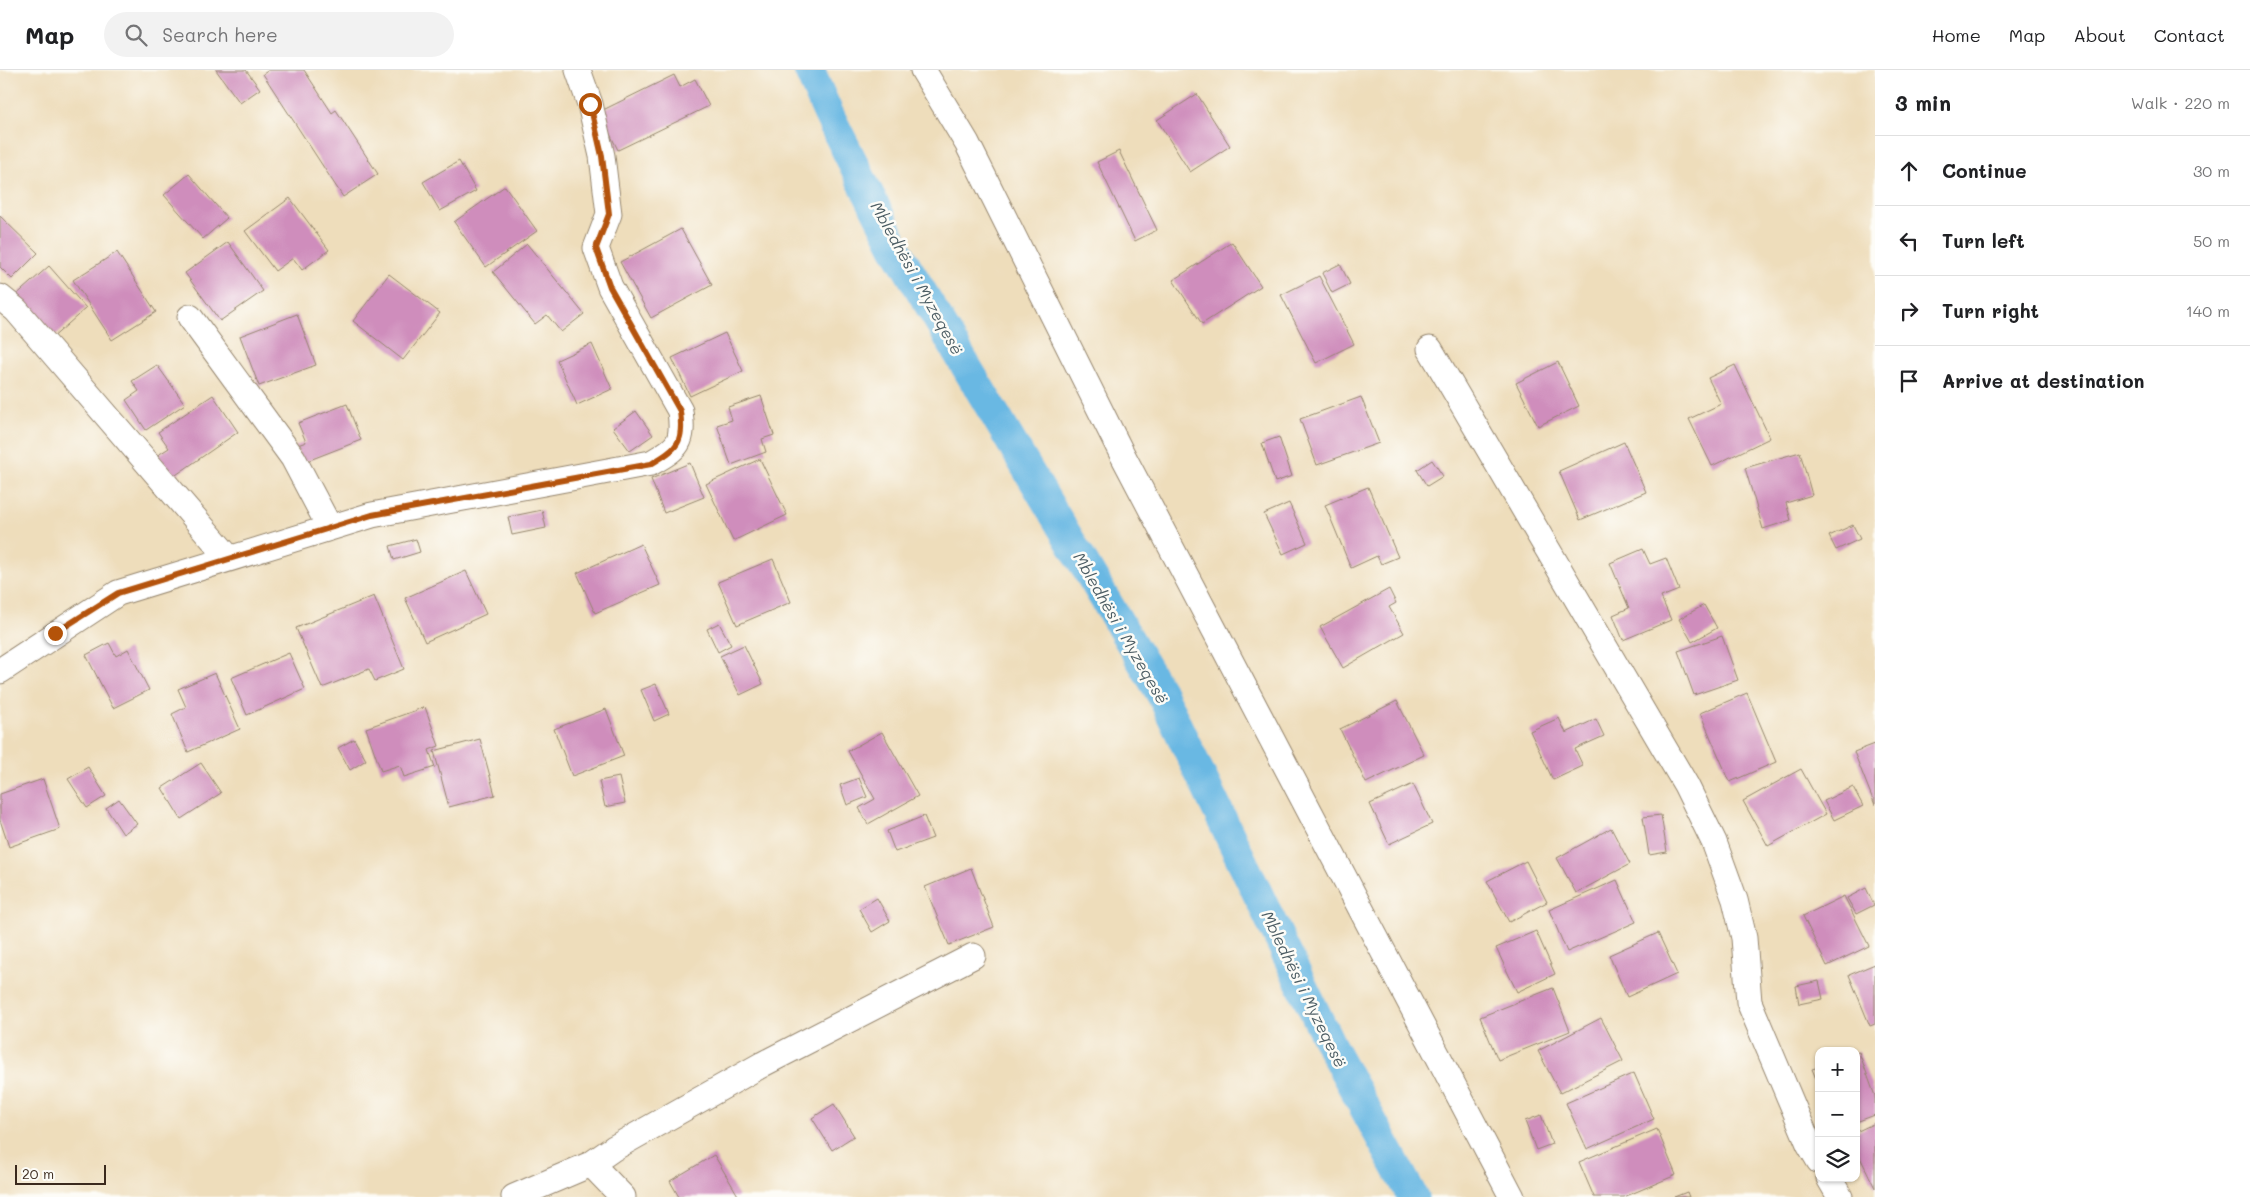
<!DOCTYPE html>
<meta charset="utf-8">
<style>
body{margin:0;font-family:Mali,sans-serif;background:#f2f2f2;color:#202124}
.controls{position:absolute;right:15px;bottom:15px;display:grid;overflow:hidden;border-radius:10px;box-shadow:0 1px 4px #0004}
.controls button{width:45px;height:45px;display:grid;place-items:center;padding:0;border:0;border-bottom:1px solid #e0e0e0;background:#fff;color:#202124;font:25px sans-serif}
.scale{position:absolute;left:15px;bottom:12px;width:91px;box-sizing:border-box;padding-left:5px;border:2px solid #3b2a1e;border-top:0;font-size:14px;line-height:18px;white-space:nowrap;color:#3b2a1e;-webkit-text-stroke:4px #fdfcf7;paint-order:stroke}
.stop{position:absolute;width:15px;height:15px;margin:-11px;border:4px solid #b45309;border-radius:50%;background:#fff}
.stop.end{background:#b45309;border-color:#fff;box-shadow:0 1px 5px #0008}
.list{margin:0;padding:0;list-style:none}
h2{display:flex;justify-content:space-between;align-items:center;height:65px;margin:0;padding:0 20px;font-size:21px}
h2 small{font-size:16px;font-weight:400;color:#757577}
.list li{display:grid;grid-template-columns:32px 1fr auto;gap:15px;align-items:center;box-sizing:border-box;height:70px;padding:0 20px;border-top:1px solid #e0e0e0}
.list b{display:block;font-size:19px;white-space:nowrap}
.list em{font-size:16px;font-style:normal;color:#757577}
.icon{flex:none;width:28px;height:28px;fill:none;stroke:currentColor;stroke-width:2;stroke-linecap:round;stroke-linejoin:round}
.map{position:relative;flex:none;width:1875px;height:1127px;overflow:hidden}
header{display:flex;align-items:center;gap:30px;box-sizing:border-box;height:70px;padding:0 25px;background:#fff;border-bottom:1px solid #e0e0e0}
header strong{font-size:24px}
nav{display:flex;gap:28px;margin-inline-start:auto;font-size:18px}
.search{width:350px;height:45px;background:#f2f2f2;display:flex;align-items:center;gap:12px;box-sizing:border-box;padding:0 18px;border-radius:28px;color:#757577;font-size:19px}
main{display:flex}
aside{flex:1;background:#fff}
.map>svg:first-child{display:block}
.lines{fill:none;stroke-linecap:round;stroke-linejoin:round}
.canal{stroke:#69b8e3;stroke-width:31}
.building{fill:#cf8dbc}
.street-casing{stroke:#94846c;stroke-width:27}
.street{stroke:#fff;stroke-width:25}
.route{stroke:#b45309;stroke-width:6}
.labels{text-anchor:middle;stroke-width:5;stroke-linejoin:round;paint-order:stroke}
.water-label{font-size:16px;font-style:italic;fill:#4b5c63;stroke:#fdfcf7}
</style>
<header>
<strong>Map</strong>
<div class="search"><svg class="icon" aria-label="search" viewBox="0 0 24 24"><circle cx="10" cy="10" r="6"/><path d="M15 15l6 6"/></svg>Search here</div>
<nav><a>Home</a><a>Map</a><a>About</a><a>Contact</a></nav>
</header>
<main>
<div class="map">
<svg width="1875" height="1127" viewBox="0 0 1875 1127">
<rect width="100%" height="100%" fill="#fdfcf7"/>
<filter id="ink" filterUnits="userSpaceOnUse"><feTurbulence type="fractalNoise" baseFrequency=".02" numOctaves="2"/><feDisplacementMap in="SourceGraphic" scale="10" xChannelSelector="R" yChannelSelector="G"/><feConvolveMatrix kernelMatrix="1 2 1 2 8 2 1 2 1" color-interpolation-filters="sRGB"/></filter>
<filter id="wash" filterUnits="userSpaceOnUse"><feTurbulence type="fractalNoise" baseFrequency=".0096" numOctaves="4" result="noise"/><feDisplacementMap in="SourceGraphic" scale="20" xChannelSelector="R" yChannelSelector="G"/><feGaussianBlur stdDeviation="1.12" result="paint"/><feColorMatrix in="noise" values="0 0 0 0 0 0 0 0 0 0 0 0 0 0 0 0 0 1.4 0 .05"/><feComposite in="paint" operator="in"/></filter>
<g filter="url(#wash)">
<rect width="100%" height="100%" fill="#edb"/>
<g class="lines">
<path class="canal" d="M809,0l19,43 67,134 267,448 170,353 81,149"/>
</g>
<g id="blocks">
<path class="building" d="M216,0h30l14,19 -20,14z
M269,0h35l28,43 4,-3 42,64 -35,23 -80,-123z
M674,5l6,12 15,-8 14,27 -91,44 -19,-38z
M1197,24l33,52 -40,26 -33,-52z
M1119,81l38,79 -22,11 -38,-79z
M459,91l17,30 -36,20 -17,-29z
M189,104l38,44 -24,21 -39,-44z
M505,116l32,45 -51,36 -32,-45z
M290,128l39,52 -27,20 -9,-12 -18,13 -30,-40z
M0,146l38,37 -26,26 -12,-12z
M681,159l31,56 -61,33 -31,-56z
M228,172l35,49 -43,30 -35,-48z
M1232,172l29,44 -59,38 -29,-44z
M527,174l57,70 -23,18 -14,-17 -12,9 -42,-52z
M117,182l39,60 -44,28 -39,-60z
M1340,194l10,20 -18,9 -10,-20z
M49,196l37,42 -36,32 -37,-42z
M389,204l51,39 -37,47 -50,-39z
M1319,206l35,68 -38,19 -35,-68z
M297,244l19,51 -57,21 -19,-50z
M725,263l18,38 -53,25 -18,-38z
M592,274l20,45 -35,16 -20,-45z
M1558,292l21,44 -41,20 -22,-43z
M157,295l28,39 -39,26 -20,-30 13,-9 -7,-10z
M1735,295l35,73 -58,28 -23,-47 32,-15 -13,-26z
M213,325l25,37 -65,45 -15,-22 11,-7 -11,-16z
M761,326l13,39 -12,4 4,13 -35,13 -14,-40 15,-5 -4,-13z
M1361,327l18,46 -62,22 -17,-46z
M347,334l14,36 -59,23 -7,-17 11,-4 -8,-19z
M636,341l17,24 -23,16 -17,-23z
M1279,367l13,39 -17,6 -13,-39z
M1624,372l22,50 -66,28 -21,-49z
M1800,382l12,43 -26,8 5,17 -28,9 -18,-61z
M760,389l27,56 -54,26 -27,-57z
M1432,390l11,16 -16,10 -10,-16z
M690,393l14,34 -40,16 -13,-34z
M1368,417l30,70 -17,7 -4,-8 -26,12 -26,-63z
M1289,433l18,40 -24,11 -19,-40z
M542,440l4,18 -34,7 -4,-18z
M1853,455l7,14 -24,11 -7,-14z
M416,469l4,13 -26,8 -4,-14z
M641,474l19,41 -65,28 -18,-40z
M1643,479l7,15 16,-6 13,32 -18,7 10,23 -48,20 -10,-25 16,-7 -19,-45z
M773,489l18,43 -54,23 -19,-43z
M466,501l20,43 -61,28 -20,-44z
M1389,519l7,14 -7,4 15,26 -61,35 -23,-41z
M374,526l30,73 -29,12 -6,-12 -47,19 -26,-60z
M1704,535l13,23 -25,14 -13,-23z
M719,553l12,22 -13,7 -11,-23z
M1722,566l16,44 -44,15 -16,-44z
M109,573l7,13 12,-7 21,41 -36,18 -27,-53z
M744,575l19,39 -23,11 -20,-39z
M289,583l16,36 -58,26 -16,-37z
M215,603l25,56 -52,23 -16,-38 14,-7 -8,-18z
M656,614l13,30 -15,7 -13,-31z
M1747,623l29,69 -46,20 -30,-69z
M1397,631l27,54 -58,28 -26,-54z
M425,637l14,39 -10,4 6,17 -31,10 -4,-12 -19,6 -15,-43z
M606,639l18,47 -52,20 -18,-47z
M1559,648l7,15 30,-14 8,17 -29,13 8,17 -30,14 -23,-49z
M882,662l36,64 -50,28 -9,-16 16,-9 -27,-48z
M354,669l12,21 -16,10 -12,-22z
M480,669l15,56 -46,12 -15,-56z
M1875,674v61l-21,-53z
M201,693l20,30 -40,26 -19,-31z
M88,697l18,29 -19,12 -19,-29z
M1801,699l25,45 -58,32 -25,-45z
M619,707l6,26 -20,4 -6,-26z
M859,708l8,19 -20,8 -7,-20z
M43,709l17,50 -51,18 -9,-27v-26z
M1413,714l19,40 -43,20 -19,-40z
M1853,717l10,19 -29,14 -10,-19z
M119,729l18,25 -14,10 -17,-26z
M1661,745l6,37 -18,3 -6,-38z
M924,746l9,22 -38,14 -8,-21z
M1611,758l19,36 -54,29 -19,-35z
M1526,791l21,41 -38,20 -22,-41z
M971,798l23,59 -45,18 -24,-58z
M1617,810l19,42 -69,30 -18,-42z
M1866,818l8,17 -18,9 -9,-16z
M1844,826l25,50 -42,20 -24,-50z
M877,828l13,23 -18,11 -13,-23z
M1536,861l19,43 -38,18 -21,-44z
M1658,863l19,41 -50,23 -18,-42z
M1875,894v60l-5,2 -21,-51z
M1819,911l4,18 -24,5 -3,-18z
M1553,918l17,43 -72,29 -18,-43z
M1601,948l22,43 -63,32 -22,-42z
M1859,982l16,44v19l-19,7v-69z
M1819,997v19l-7,-17z
M1634,1003l20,46 -67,30 -21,-46z
M834,1034l20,32 -22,14 -20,-32z
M1541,1045l11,29 -16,6 -11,-29z
M1875,1053v65l-19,-39v-17z
M1657,1059l19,46 -52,22h-30l-15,-35z
M714,1085l25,42h-60l-9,-16z
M1687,1122l2,5h-15z"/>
</g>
</g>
<g filter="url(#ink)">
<use href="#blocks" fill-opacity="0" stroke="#94846c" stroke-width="1"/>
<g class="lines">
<defs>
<path id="street" d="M923,0l44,73 153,307 392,747
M0,227l16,13 213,248
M190,247l103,141 37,70
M1430,279l256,436 28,57 21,58 9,38 5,64 60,142 10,17
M0,601l118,-78 254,-78 279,-52c28,-16 33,-20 29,-52l-70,-124 -14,-39 13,-34 -7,-58 -12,-52 -12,-34
M591,1094l32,33
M1829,1108l11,19
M514,1127l77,-33 23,-16 149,-84 210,-108"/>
</defs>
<use href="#street" class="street-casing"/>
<use href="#street" class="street"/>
</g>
</g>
<g class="lines" filter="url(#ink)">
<path class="route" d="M55,563l63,-40 254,-78 279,-51c27,-16 33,-21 29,-53l-70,-124 -14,-39 13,-34 -7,-58 -12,-52"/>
</g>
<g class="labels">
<g class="water-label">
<text transform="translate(917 208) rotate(61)" y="6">Mbledhësi i Myzeqesë</text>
<text transform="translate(1121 558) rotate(60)" y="6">Mbledhësi i Myzeqesë</text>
<text transform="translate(1304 919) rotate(64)" y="6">Mbledhësi i Myzeqesë</text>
</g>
</g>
</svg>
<div class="controls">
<button>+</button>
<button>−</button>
<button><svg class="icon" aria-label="layers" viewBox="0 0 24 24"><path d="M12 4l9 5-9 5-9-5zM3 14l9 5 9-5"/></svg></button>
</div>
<div class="scale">20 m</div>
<div class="stop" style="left:590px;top:34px"></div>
<div class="stop end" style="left:55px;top:563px"></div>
</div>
<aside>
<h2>3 min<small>Walk · 220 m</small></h2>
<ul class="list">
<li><svg class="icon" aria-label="ahead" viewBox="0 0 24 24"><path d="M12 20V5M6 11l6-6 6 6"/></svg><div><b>Continue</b></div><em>30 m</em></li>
<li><svg class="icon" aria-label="left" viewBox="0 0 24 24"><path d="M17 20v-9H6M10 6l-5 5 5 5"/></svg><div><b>Turn left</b></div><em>50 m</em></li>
<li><svg class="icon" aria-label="right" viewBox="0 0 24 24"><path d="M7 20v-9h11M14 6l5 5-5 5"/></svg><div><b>Turn right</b></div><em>140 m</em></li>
<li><svg class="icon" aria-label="arrive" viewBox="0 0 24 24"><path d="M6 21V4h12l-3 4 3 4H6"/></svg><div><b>Arrive at destination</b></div></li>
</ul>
</aside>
</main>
